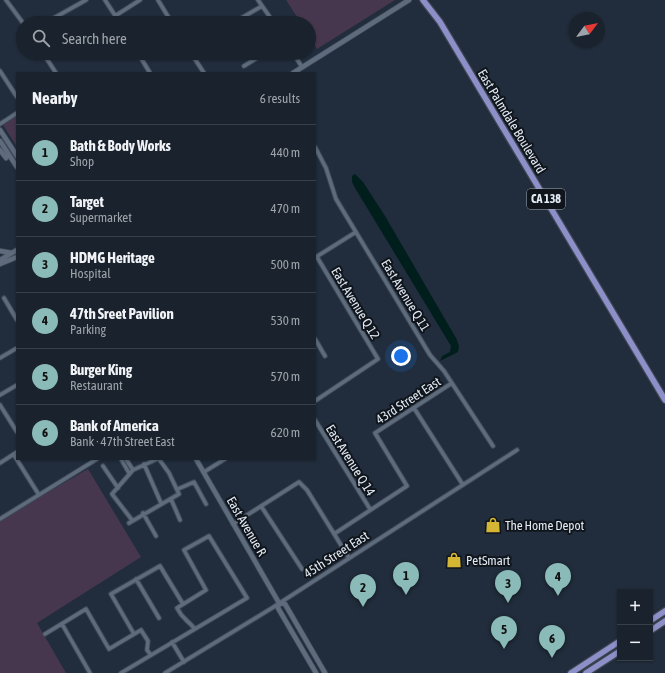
<!DOCTYPE html>
<meta charset="utf-8">
<style>
body{margin:0;font-family:"Asap Condensed",sans-serif;background:#222a35;color:#f1f3f6}
.controls{position:absolute;right:12px;bottom:12px;display:grid;overflow:hidden;border-radius:0px;box-shadow:0 1px 3px #0004}
.controls button{width:36px;height:36px;display:grid;place-items:center;padding:0;border:0;border-bottom:1px solid #373f49;background:#19222d;color:#f1f3f6;font:20px sans-serif}
.compass{position:absolute;left:569px;top:12px;width:36px;height:36px;border-radius:50%;background:#19222d;box-shadow:0 1px 3px #0004;rotate:58deg}
.you{position:absolute;left:401px;top:356px;width:14px;height:14px;margin:-10px;border:3px solid #fff;border-radius:50%;background:#1a73e8;box-shadow:0 0 0 6px #1a73e833}
.badge{display:grid;place-items:center;width:26px;height:26px;border-radius:50%;background:#8bbbb9;color:#111;font-size:13px;font-weight:700}
.pin{position:absolute;translate:-50% -33px;filter:drop-shadow(0 1px 2px #0008)}
.pin::after{content:'';position:absolute;top:21px;width:14px;height:12px;background:inherit;clip-path:polygon(0 0,100% 0,50% 100%)}
.list{margin:0;padding:0;list-style:none}
h2{display:flex;justify-content:space-between;align-items:center;height:52px;margin:0;padding:0 16px;font-size:17px}
h2 small{font-size:13px;font-weight:400;color:#9fa4aa}
.list li{display:grid;grid-template-columns:26px 1fr auto;gap:12px;align-items:center;box-sizing:border-box;height:56px;padding:0 16px;border-top:1px solid #373f49}
.list b{display:block;font-size:15px;white-space:nowrap}
.list p{margin:0;font-size:13px;white-space:nowrap;color:#9fa4aa}
.list em{font-size:13px;font-style:normal;color:#9fa4aa}
.icon{flex:none;width:22px;height:22px;fill:none;stroke:currentColor;stroke-width:2;stroke-linecap:round;stroke-linejoin:round}
.map{position:relative;flex:none;width:665px;height:673px;overflow:hidden}
.search{position:absolute;background:#19222d;box-shadow:0 1px 3px #0004;left:16px;top:16px;width:300px;height:44px;display:flex;align-items:center;gap:10px;box-sizing:border-box;padding:0 14px;border-radius:22px;color:#9fa4aa;font-size:15px}
.panel{position:absolute;background:#19222d;box-shadow:0 1px 3px #0004;left:16px;top:72px;width:300px;height:388px;border-radius:0px}
.map>svg:first-child{display:block}
.green{fill:#47374e}
.water{fill:#001e1c}
.lines{fill:none;stroke-linecap:round;stroke-linejoin:round}
.minor-casing{stroke:#3e4855;stroke-width:5.5}
.secondary-casing{stroke:#3e4855;stroke-width:6}
.trunk-casing{stroke:#3e4855;stroke-width:8}
.minor{stroke:#5d6b7c;stroke-width:3.5}
.secondary{stroke:#5d6b7c;stroke-width:4.5}
.trunk{stroke:#8d90c8;stroke-width:5.5}
.labels{text-anchor:middle;stroke-width:4;stroke-linejoin:round;paint-order:stroke}
.shield{fill:#10151c;stroke:#a3aab3;stroke-width:1}
.shield-label{font-size:12px;font-weight:bold;fill:#e2eaf4}
.street-label{font-size:13px;fill:#e2eaf4;stroke:#10151c}
.poi-label{font-size:13px;fill:#e2eaf4;stroke:#10151c;text-anchor:start}
</style>
<div class="map">
<svg width="665" height="673" viewBox="0 0 665 673">
<rect width="100%" height="100%" fill="#212d3c"/>
<path class="green" d="M286,0h109l-78,49 -8,-13v-13h-8z
M17,116v31l-14,-22z
M88,469l53,88 -104,66 29,50h-66v-153z"/>
<path class="water" d="M355,174l8,8 22,34 71,122 3,8 -1,6 -18,9 2,-5 8,-4 1,-6 -96,-158 -3,-6v-6z"/>
<g class="lines">
<defs>
<path id="minor" d="M6,0l17,23
M105,0l15,23
M158,0l14,23
M258,0l16,23
M115,16l25,-16
M45,23l41,-23
M233,23l29,-17
M43,53l13,20
M138,53l12,20
M191,53l13,20
M293,53l9,14
M244,66l21,-13
M0,71l17,26
M0,124l17,-11
M315,147l11,21 10,31 94,156 14,16 49,75
M316,257l40,-25
M4,298l13,22
M315,339l10,17
M0,358l17,-10
M0,395l17,-10
M315,401l63,-42 -61,-102
M0,405l17,27
M414,408l49,77
M315,420l55,89
M14,455l25,40
M121,459l8,14
M126,459l7,11
M0,463l17,-11
M144,464l17,39
M103,466l15,22
M204,472l21,-13
M178,489l16,-7 12,22
M171,499l9,21
M261,506l41,63
M143,513l13,23
M0,519l97,-60
M132,520l-20,-26 21,-24 24,-11
M129,523l50,-29 -10,-21 -10,-14
M233,524l66,-42 8,8 42,68
M334,534l73,-48 -32,-53 77,-50
M136,579l23,39
M62,624l28,49
M45,634l41,-25 23,40 32,-19 7,11 -1,9 4,5
M134,634l-23,-40 49,-28 23,38
M172,642l12,20
M121,673l126,-75 -38,-62 -25,14 22,40 -29,18c6,12 10,11 17,20
M165,673l107,-65 245,-158"/>
<path id="secondary" d="M293,73l116,-73
M0,130l17,26
M0,141l17,26
M0,150l6,8
M0,251l12,2
M0,260l17,-10
M0,264l17,-7
M196,459l83,144 -1,5 38,65
M279,603l6,1 40,69"/>
<path id="trunk" d="M423,0l17,22 225,378
M650,621l15,-10
M650,631l15,-10
M571,673l49,-32
M586,673l34,-22"/>
</defs>
<use href="#minor" class="minor-casing"/>
<use href="#secondary" class="secondary-casing"/>
<use href="#trunk" class="trunk-casing"/>
<use href="#minor" class="minor"/>
<use href="#secondary" class="secondary"/>
<use href="#trunk" class="trunk"/>
</g>
<defs>
<symbol id="shop-bare" viewBox="-9 -9 18 18"><path d="M-5-2.5h2.3a2.7 3.5 0 0 1 5.4 0H5L5.5 6h-11ZM-1.5-2.5h3a1.5 2.3 0 0 0-3 0Z" fill="#d5b534" stroke="#10151c" stroke-width="2.5" paint-order="stroke"/></symbol>
</defs>
<g fill-rule="evenodd">
<use href="#shop-bare" x="482" y="514" width="22" height="22"/>
<use href="#shop-bare" x="443" y="549" width="22" height="22"/>
</g>
<g class="labels">
<rect class="shield" x="527" y="189" width="38" height="20" rx="3"/>
<g class="shield-label">
<text x="546" y="203">CA 138</text>
</g>
<g class="street-label">
<text transform="translate(512 121) rotate(59)" y="5">East Palmdale Boulevard</text>
<text transform="translate(406 295) rotate(59)" y="5">East Avenue Q 11</text>
<text transform="translate(356 303) rotate(59)" y="5">East Avenue Q 12</text>
<text transform="translate(408 400) rotate(-33)" y="5">43rd Street East</text>
<text transform="translate(351 460) rotate(58)" y="5">East Avenue Q 14</text>
<text transform="translate(247 526) rotate(60)" y="5">East Avenue R</text>
<text transform="translate(336 554) rotate(-33)" y="5">45th Street East</text>
</g>
<g class="poi-label">
<text x="505" y="530">The Home Depot</text>
<text x="466" y="565">PetSmart</text>
</g>
</g>
</svg>
<div class="controls">
<button>+</button>
<button>−</button>
</div>
<svg class="compass" viewBox="-18 -18 36 36"><path d="M0-13l5 13h-10z" fill="#e53935"/><path d="M0 13l5-13h-10z" fill="#9fa4aa"/></svg>
<div class="you"></div>
<div class="pin badge" style="left:406px;top:595px">1</div>
<div class="pin badge" style="left:363px;top:607px">2</div>
<div class="pin badge" style="left:508px;top:603px">3</div>
<div class="pin badge" style="left:558px;top:596px">4</div>
<div class="pin badge" style="left:504px;top:649px">5</div>
<div class="pin badge" style="left:552px;top:658px">6</div>
<div class="search"><svg class="icon" aria-label="search" viewBox="0 0 24 24"><circle cx="10" cy="10" r="6"/><path d="M15 15l6 6"/></svg>Search here</div>
<section class="panel">
<h2>Nearby<small>6 results</small></h2>
<ul class="list">
<li><span class="badge">1</span><div><b>Bath &amp; Body Works</b><p>Shop</p></div><em>440 m</em></li>
<li><span class="badge">2</span><div><b>Target</b><p>Supermarket</p></div><em>470 m</em></li>
<li><span class="badge">3</span><div><b>HDMG Heritage</b><p>Hospital</p></div><em>500 m</em></li>
<li><span class="badge">4</span><div><b>47th Sreet Pavilion</b><p>Parking</p></div><em>530 m</em></li>
<li><span class="badge">5</span><div><b>Burger King</b><p>Restaurant</p></div><em>570 m</em></li>
<li><span class="badge">6</span><div><b>Bank of America</b><p>Bank · 47th Street East</p></div><em>620 m</em></li>
</ul>
</section>
</div>
